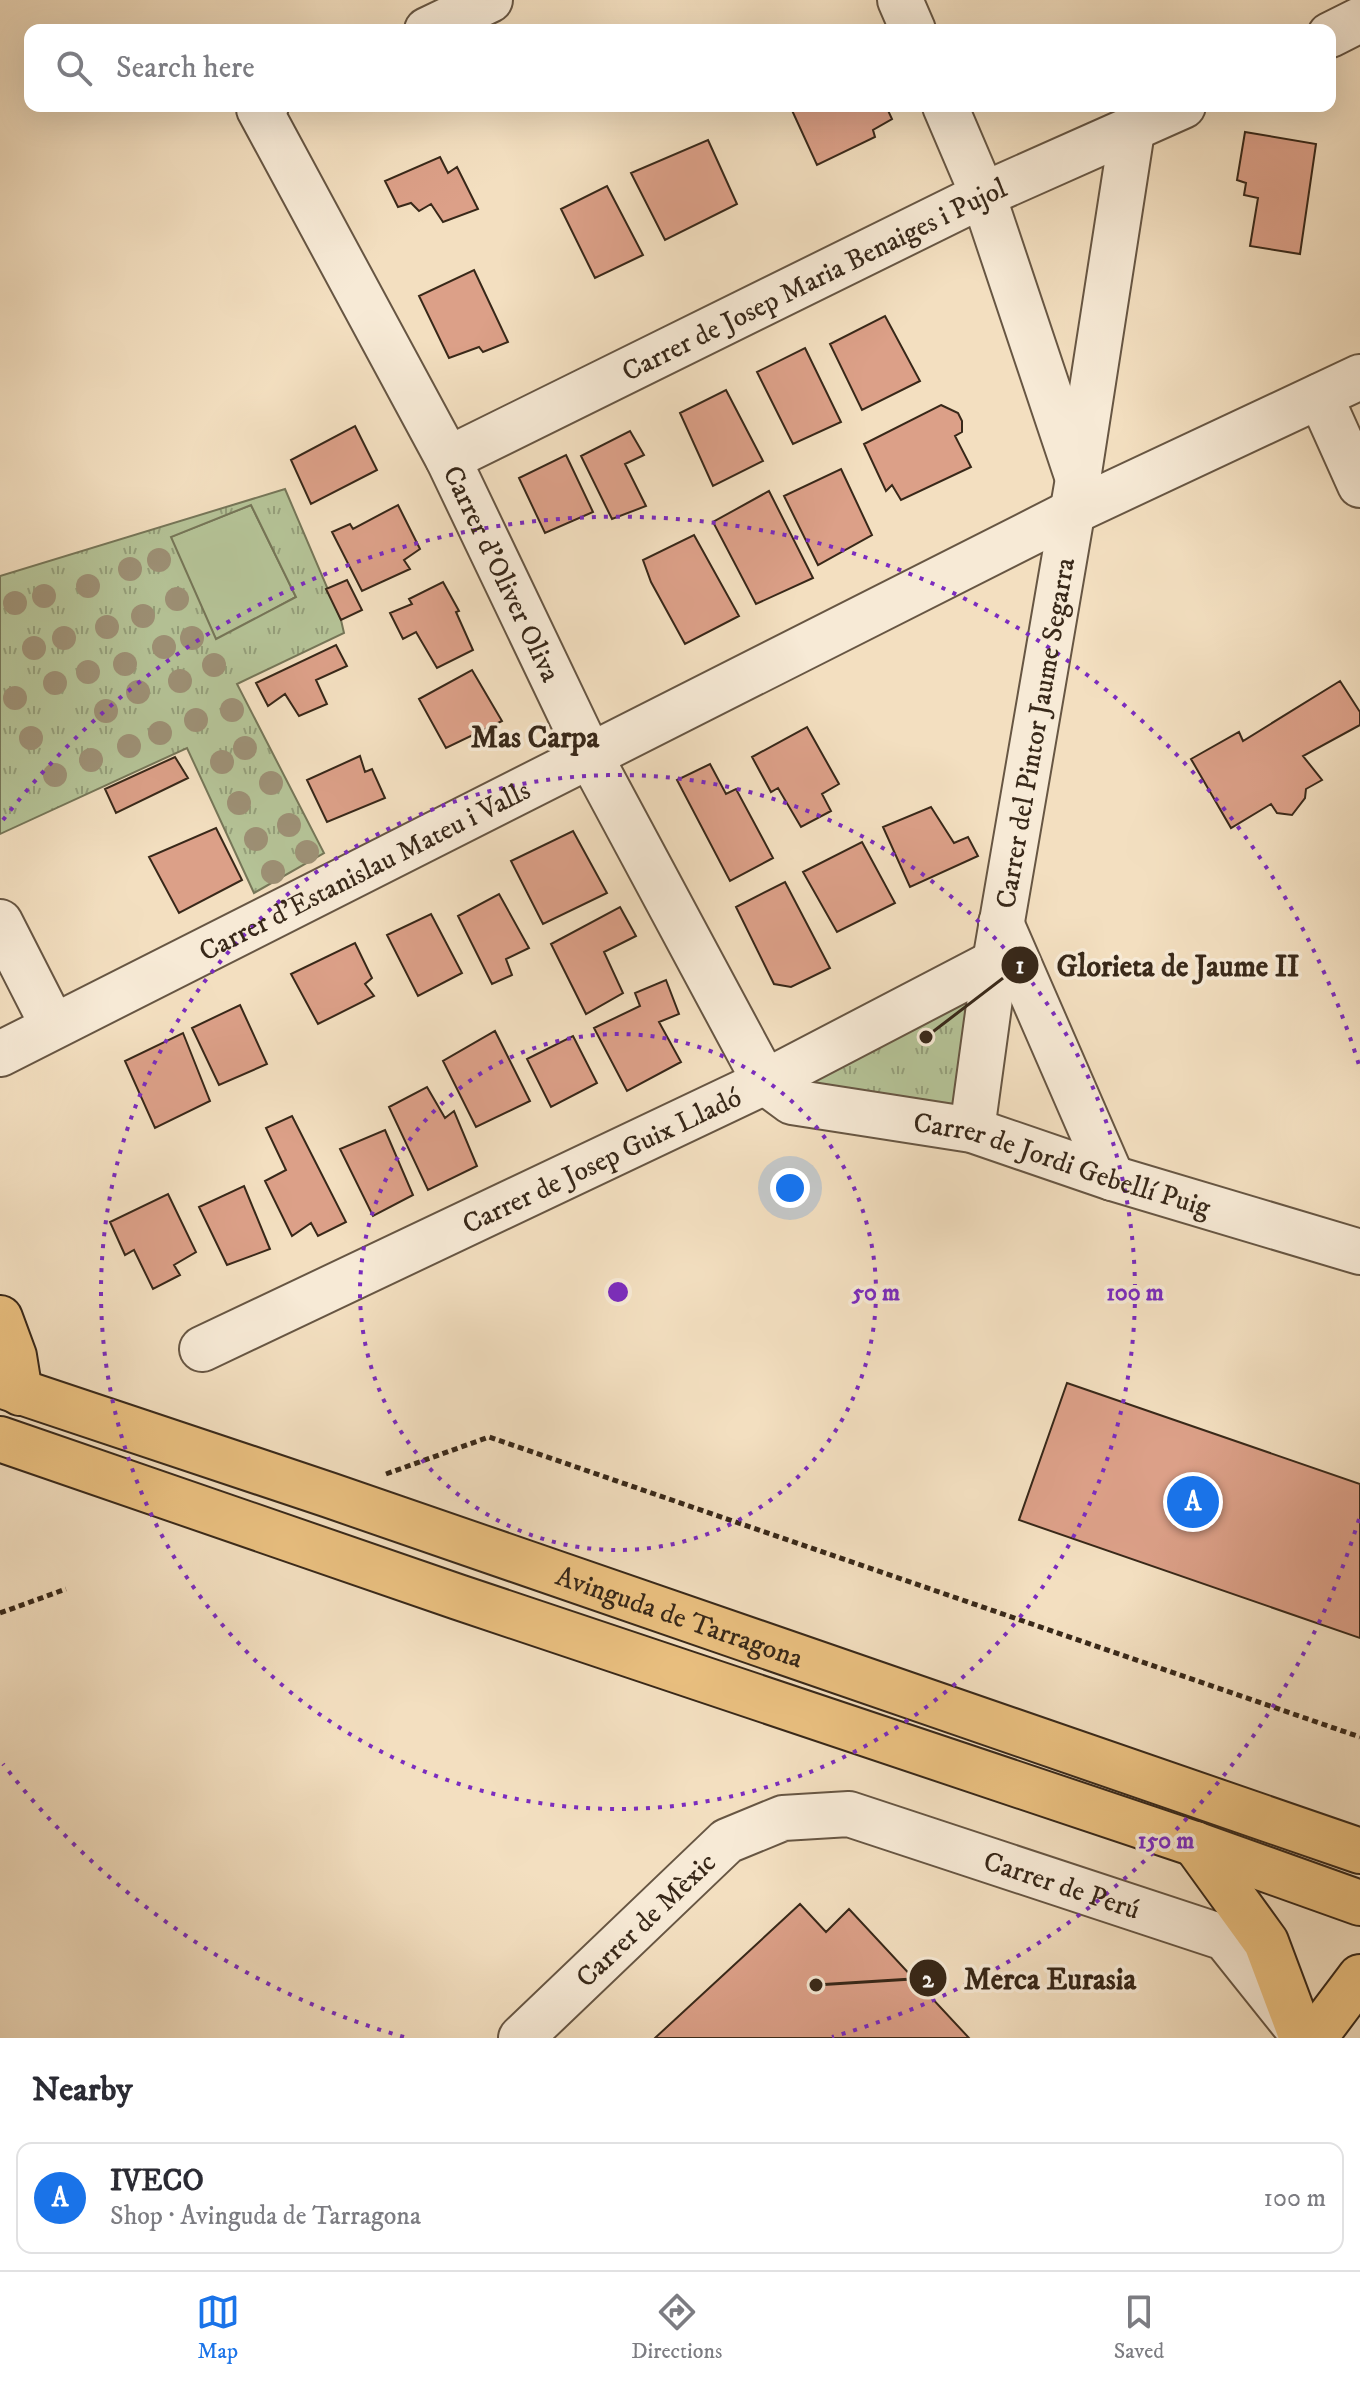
<!DOCTYPE html>
<meta charset="utf-8">
<style>
body{margin:0;font-family:"IM FELL DW Pica",serif;background:#f7f7f7;color:#2b2b33}
.you{position:absolute;left:790px;top:1188px;width:28px;height:28px;margin:-20px;border:6px solid #fff;border-radius:50%;background:#1a73e8;box-shadow:0 0 0 12px #1a73e833}
.badge{display:grid;place-items:center;width:52px;height:52px;border-radius:50%;background:#1a73e8;color:#fff;font-size:26px;font-weight:700}
.pin{position:absolute;translate:-50% -50%;border:4px solid #fff;box-shadow:0 2px 8px #0006}
.list{margin:0;padding:0;list-style:none}
h2{display:flex;justify-content:space-between;align-items:center;height:104px;margin:0;padding:0 32px;font-size:34px}
h2 small{font-size:26px;font-weight:400;color:#7c7c81}
.list li{display:grid;grid-template-columns:52px 1fr auto;gap:24px;align-items:center;box-sizing:border-box;height:112px;margin:0 16px 16px;padding:0 16px;border:2px solid #e1e1e2;border-radius:16px}
.list b{display:block;font-size:30px;white-space:nowrap}
.list p{margin:0;font-size:26px;white-space:nowrap;color:#7c7c81}
.list em{font-size:26px;font-style:normal;color:#7c7c81}
.icon{flex:none;width:44px;height:44px;fill:none;stroke:currentColor;stroke-width:2;stroke-linecap:round;stroke-linejoin:round}
.map{position:relative;flex:none;width:1360px;height:2038px;overflow:hidden}
.search{position:absolute;background:#fff;box-shadow:0 8px 32px #0002;left:24px;right:24px;top:24px;height:88px;display:flex;align-items:center;gap:20px;box-sizing:border-box;padding:0 28px;border-radius:16px;color:#7c7c81;font-size:30px}
.sheet{height:232px;background:#fff}
nav{display:flex;justify-content:space-around;align-items:center;box-sizing:border-box;height:112px;border-top:2px solid #e1e1e2;background:#fff;font-size:22px;color:#7c7c81}
nav a{display:grid;justify-items:center;gap:4px}
nav .on{color:#1a73e8}
.map>svg:first-child{display:block}
.grass{fill:#b5c397;stroke:#767658;stroke-width:2}
.park{fill:url(#park-tufts);stroke:#767658;stroke-width:2;fill-rule:evenodd}
.building{fill:#dca088;stroke:#382819;stroke-width:2}
.lines{fill:none;stroke-linecap:round;stroke-linejoin:round}
.minor-casing{stroke:#675643;stroke-width:48}
.major-casing{stroke:#382819;stroke-width:48}
.path{stroke:#382819;stroke-width:5;stroke-dasharray:6 4;stroke-linecap:butt}
.minor{stroke:#f7ead6;stroke-width:44}
.major{stroke:#eac080;stroke-width:44}
.tree{fill:#9d9075}
.ring{fill:none;stroke:#7b2cbf;stroke-width:4;stroke-dasharray:4 8}
.labels{text-anchor:middle;stroke-width:7;stroke-linejoin:round;paint-order:stroke}
.street-label{font-size:28px;fill:#382819;stroke:#f7ead6}
.neighbourhood-label{font-size:30px;font-weight:bold;fill:#382819;stroke:#f7ead6}
.centre{fill:#7b2cbf;stroke:#f7ead6;stroke-width:4}
.ring-label{font-size:24px;text-anchor:middle;font-weight:bold;fill:#7b2cbf;stroke:#f7ead6;stroke-width:7;stroke-linejoin:round;paint-order:stroke}
.leader{fill:none;stroke:#382819;stroke-width:3}
.callout-dot{fill:#382819;stroke:#f7ead6;stroke-width:3}
.mark-label{font-size:24px;text-anchor:middle;font-weight:bold;fill:#fff}
.callout-label{font-size:30px;text-anchor:middle;font-weight:bold;fill:#382819;stroke:#f7ead6;stroke-width:7;stroke-linejoin:round;paint-order:stroke}
</style>
<div class="map">
<svg width="1360" height="2038" viewBox="0 0 1360 2038">
<defs>
<pattern id="park-tufts" width="24" height="20" patternUnits="userSpaceOnUse" patternTransform="scale(2)"><rect width="24" height="20" fill="#b5c397"/><path d="M3 7l-1-3M5 7V3M7 7l1-3M15 17l-1-3M17 17v-4M19 17l1-3" fill="none" stroke="#949e7a"/></pattern>
</defs>
<rect width="100%" height="100%" fill="#f3dfc0"/>
<filter id="stains"><feTurbulence type="fractalNoise" baseFrequency=".0025" numOctaves="4"/><feColorMatrix values="0 0 0 0 .2 0 0 0 0 .09 0 0 0 0 .02 0 0 0 .5 -.17"/></filter>
<radialGradient id="worn" r=".72"><stop offset=".6" stop-color="#630" stop-opacity="0"/><stop offset="1" stop-color="#630" stop-opacity=".3"/></radialGradient>
<path class="grass" d="M251,505l45,92 -80,43 -46,-103z"/>
<path class="park" d="M285,489l56,131 3,13 -107,51 87,169 -70,40 -67,-145 -187,86v-258zM251,505l45,92 -80,42 -45,-102z
M960,1000l13,5 -16,101 -140,-15 -8,-11z"/>
<path class="building" d="M790,106h96l6,13 -19,11 2,7 -58,28z
M1245,132l71,12 -16,110 -50,-8 8,-48 -14,-3 2,-12 -9,-3z
M708,140l29,64 -72,36 -34,-67z
M440,157l8,16 9,-6 21,42 -35,13 -12,-18 -12,7 -8,-8 -13,4 -13,-26z
M607,186l36,69 -48,23 -34,-69z
M474,270l34,72 -25,10 -4,-5 -30,11 -30,-62z
M885,316l35,65 -58,29 -32,-66z
M805,348l36,74 -48,22 -36,-72z
M726,390l37,71 -50,25 -33,-73z
M941,405l17,8 4,8v11l-7,4 16,31 -70,33 -9,-15 -6,6 -22,-47z
M355,426l22,44 -66,34 -20,-44z
M630,431l14,24 -19,9 21,42 -34,13 -31,-63z
M566,455l27,57 -48,21 -26,-55z
M841,469l31,66 -54,30 -34,-69z
M769,491l44,87 -57,26 -43,-82z
M398,505l22,44 -16,11 6,9 -48,22 -30,-59 18,-8 3,5z
M694,535l45,81 -54,28 -34,-62 -8,-22z
M347,580l15,30 -21,10 -15,-31z
M443,582l16,29 -3,1 17,38 -36,18 -21,-36 -13,7 -13,-26 22,-9 -3,-5z
M336,645l11,21 -31,14 11,24 -28,12 -14,-22 -17,12 -12,-23z
M472,670l30,51 -56,27 -27,-49z
M1340,681l20,31v13l-57,31 19,24 -16,9 -1,9 -13,17 -15,-2 -6,-9 -40,24 -40,-69 48,-27 4,9z
M807,727l32,57 -17,10 9,17 -30,16 -23,-39 -7,4 -19,-35z
M360,756l5,16 7,-3 13,29 -58,24 -20,-42z
M175,757l13,21 -72,35 -11,-24z
M710,764l16,30 10,-5 37,69 -43,23 -53,-101z
M931,807l23,36 14,-6 10,19 -68,31 -27,-60z
M216,828l26,52 -63,33 -30,-56z
M573,831l34,62 -64,31 -32,-63z
M862,842l33,61 -58,29 -34,-60z
M785,882l45,86 -39,19 -17,-3 -38,-77z
M499,894l30,54 -23,11 6,16 -20,9 -34,-68z
M620,907l16,29 -32,16 19,41 -37,21 -35,-70z
M431,914l31,59 -44,23 -31,-61z
M355,943l17,35 -7,6 9,12 -56,28 -27,-50z
M666,980l13,34 -20,8 22,40 -54,29 -33,-63 46,-22 -5,-13z
M240,1005l27,59 -48,21 -27,-57z
M495,1031l35,70 -54,26 -33,-66z
M183,1033l27,68 -55,27 -30,-67z
M573,1036l24,47 -46,24 -24,-48z
M427,1087l18,31 9,-7 23,55 -49,24 -39,-83z
M292,1116l54,106 -28,14 -7,-13 -19,13 -27,-55 21,-11 -20,-42z
M385,1130l28,65 -40,21 -33,-67z
M244,1186l26,63 -43,16 -28,-58z
M168,1194l28,58 -22,13 6,10 -27,14 -19,-39 -9,5 -15,-33z
M1067,1383l293,101v154l-341,-118z
M800,1904l26,28 23,-23 120,129h-314z"/>
<g class="lines">
<defs>
<g id="minor">
<path d="M900,0l13,30"/>
<path d="M427,30l63,-30"/>
<path d="M1330,35l30,-15"/>
<path id="s1" d="M266,106l-7,3 189,350 142,297 175,326 27,20 180,28 140,48 248,74"/>
<path d="M945,106l38,89 93,278"/>
<path d="M1320,396l40,89"/>
<path id="s2" d="M448,459l535,-264 200,-89"/>
<path d="M0,922l53,104"/>
<path d="M1001,923l111,255"/>
<path id="s3" d="M0,1054l1070,-541 290,-136"/>
<path id="s4" d="M972,1130l23,-168 83,-483 54,-348"/>
<path id="s5" d="M202,1349l563,-267 230,-120"/>
<path id="s6" d="M521,2038l206,-197 56,-23 66,-4 376,124 68,85"/>
</g>
<g id="major">
<path d="M0,1318l14,38 6,37"/>
<path id="s7" d="M0,1385l329,110 1031,356"/>
<path d="M0,1439l458,158 737,247 165,59"/>
<path d="M1195,1844l71,98 36,96"/>
<path d="M1314,2038l46,-61"/>
</g>
</defs>
<use href="#minor" class="minor-casing"/>
<use href="#major" class="major-casing"/>
<path class="path" d="M386,1474l103,-37 871,300
M0,1613l66,-24"/>
<use href="#minor" class="minor"/>
<use href="#major" class="major"/>
</g>
<g class="tree">
<circle cx="159" cy="560" r="12"/>
<circle cx="130" cy="569" r="12"/>
<circle cx="88" cy="586" r="12"/>
<circle cx="44" cy="596" r="12"/>
<circle cx="177" cy="599" r="12"/>
<circle cx="15" cy="603" r="12"/>
<circle cx="143" cy="616" r="12"/>
<circle cx="107" cy="627" r="12"/>
<circle cx="64" cy="638" r="12"/>
<circle cx="192" cy="638" r="12"/>
<circle cx="164" cy="647" r="12"/>
<circle cx="34" cy="648" r="12"/>
<circle cx="125" cy="664" r="12"/>
<circle cx="214" cy="665" r="12"/>
<circle cx="88" cy="672" r="12"/>
<circle cx="180" cy="681" r="12"/>
<circle cx="55" cy="683" r="12"/>
<circle cx="138" cy="692" r="12"/>
<circle cx="15" cy="698" r="12"/>
<circle cx="232" cy="710" r="12"/>
<circle cx="106" cy="711" r="12"/>
<circle cx="196" cy="720" r="12"/>
<circle cx="160" cy="733" r="12"/>
<circle cx="31" cy="738" r="12"/>
<circle cx="129" cy="746" r="12"/>
<circle cx="245" cy="748" r="12"/>
<circle cx="91" cy="760" r="12"/>
<circle cx="222" cy="762" r="12"/>
<circle cx="55" cy="775" r="12"/>
<circle cx="271" cy="783" r="12"/>
<circle cx="239" cy="803" r="12"/>
<circle cx="289" cy="825" r="12"/>
<circle cx="256" cy="839" r="12"/>
<circle cx="307" cy="852" r="12"/>
<circle cx="273" cy="872" r="12"/>
</g>
<g class="ring">
<circle cx="618" cy="1292" r="258"/>
<circle cx="618" cy="1292" r="517"/>
<path d="M1359 1519A775 775 0 0 1 832 2037M404 2037A775 775 0 0 1 3 1764M3 820A775 775 0 0 1 1359 1065"/>
</g>
<g class="labels">
<g class="street-label">
<text dy="10" stroke="none"><textPath href="#s2" startOffset="408">Carrer de Josep Maria Benaiges i Pujol</textPath></text>
<text dy="10" stroke="none"><textPath href="#s1" startOffset="532">Carrer d'Oliver Oliva</textPath></text>
<text dy="10" stroke="none"><textPath href="#s4" startOffset="402">Carrer del Pintor Jaume Segarra</textPath></text>
<text dy="10" stroke="none"><textPath href="#s3" startOffset="408">Carrer d'Estanislau Mateu i Valls</textPath></text>
<text dy="10" stroke="none"><textPath href="#s5" startOffset="442">Carrer de Josep Guix Lladó</textPath></text>
<text dy="10" stroke="none"><textPath href="#s1" startOffset="1416">Carrer de Jordi Gebellí Puig</textPath></text>
<text dy="10" stroke="none"><textPath href="#s7" startOffset="718">Avinguda de Tarragona</textPath></text>
<text dy="10" stroke="none"><textPath href="#s6" startOffset="636">Carrer de Perú</textPath></text>
<text dy="10" stroke="none"><textPath href="#s6" startOffset="172">Carrer de Mèxic</textPath></text>
</g>
<g class="neighbourhood-label">
<text x="535" y="747">Mas Carpa</text>
</g>
</g>
<circle cx="618" cy="1292" r="12" class="centre"/>
<g class="ring-label">
<text x="876" y="1300">50 m</text>
<text x="1135" y="1300">100 m</text>
<text x="1166" y="1848">150 m</text>
</g>
<path class="leader" d="M926 1037L1020 965M816 1985L928 1978"/>
<g class="callout-dot">
<circle cx="926" cy="1037" r="8"/>
<circle cx="816" cy="1985" r="8"/>
<circle cx="1020" cy="965" r="20"/>
<circle cx="928" cy="1978" r="20"/>
</g>
<g class="mark-label">
<text x="1020" y="973">1</text>
<text x="928" y="1987">2</text>
</g>
<g class="callout-label">
<text x="1178" y="976">Glorieta de Jaume II</text>
<text x="1050" y="1989">Merca Eurasia</text>
</g>
<rect width="100%" height="100%" filter="url(#stains)"/>
<rect width="100%" height="100%" fill="url(#worn)"/>
</svg>
<div class="you"></div>
<div class="pin badge" style="left:1193px;top:1502px">A</div>
<div class="search"><svg class="icon" aria-label="search" viewBox="0 0 24 24"><circle cx="10" cy="10" r="6"/><path d="M15 15l6 6"/></svg>Search here</div>
</div>
<section class="sheet">
<h2>Nearby<small></small></h2>
<ul class="list">
<li><span class="badge">A</span><div><b>IVECO</b><p>Shop · Avinguda de Tarragona</p></div><em>100 m</em></li>
</ul>
</section>
<nav>
<a class="on"><svg class="icon" aria-label="map" viewBox="0 0 24 24"><path d="M3 6l6-2 6 2 6-2v14l-6 2-6-2-6 2zM9 4v14M15 6v14"/></svg>Map</a>
<a><svg class="icon" aria-label="directions" viewBox="0 0 24 24"><path d="M12 3l9 9-9 9-9-9zM9 14v-3h6M13 9l2 2-2 2"/></svg>Directions</a>
<a><svg class="icon" aria-label="saved" viewBox="0 0 24 24"><path d="M7 4h10v16l-5-4-5 4z"/></svg>Saved</a>
</nav>
